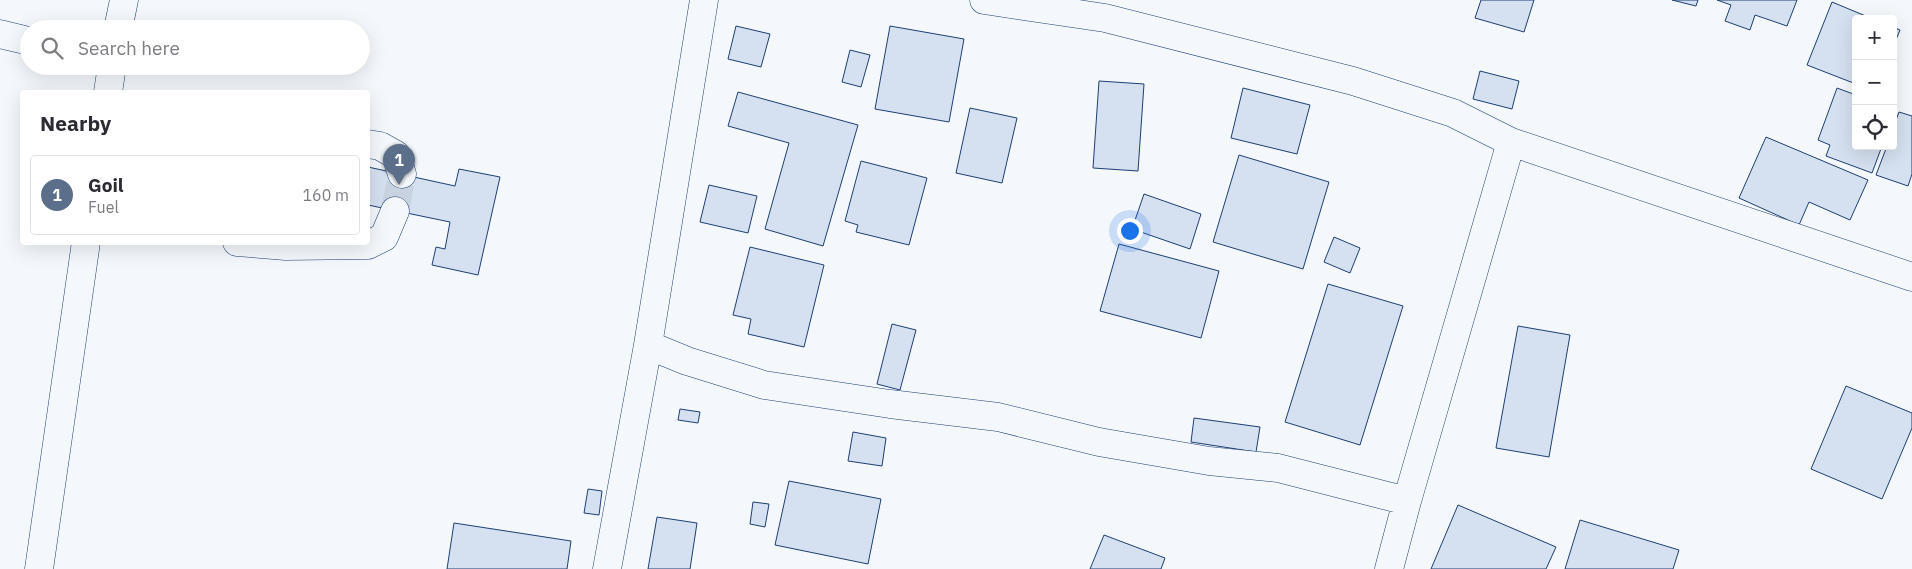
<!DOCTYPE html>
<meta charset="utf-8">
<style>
body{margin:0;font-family:"IBM Plex Sans",sans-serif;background:#f2f2f3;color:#2b2b33}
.controls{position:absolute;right:15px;top:15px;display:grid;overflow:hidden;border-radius:5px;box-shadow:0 5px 20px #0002}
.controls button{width:45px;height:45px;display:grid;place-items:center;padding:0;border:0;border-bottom:1px solid #e1e1e2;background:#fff;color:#2b2b33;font:25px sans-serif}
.you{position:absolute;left:1129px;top:230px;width:18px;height:18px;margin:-12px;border:4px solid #fff;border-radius:50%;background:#1a73e8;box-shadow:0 0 0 8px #1a73e833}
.badge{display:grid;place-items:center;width:32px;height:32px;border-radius:50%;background:#c62828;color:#fff;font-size:16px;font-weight:700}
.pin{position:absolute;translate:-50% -41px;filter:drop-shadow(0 1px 2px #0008)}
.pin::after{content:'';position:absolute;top:26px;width:18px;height:15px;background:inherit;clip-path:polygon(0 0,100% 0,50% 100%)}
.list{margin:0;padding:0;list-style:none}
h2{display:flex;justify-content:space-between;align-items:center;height:65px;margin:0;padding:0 20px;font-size:21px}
h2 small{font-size:16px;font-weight:400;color:#7c7c81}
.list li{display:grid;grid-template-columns:32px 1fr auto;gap:15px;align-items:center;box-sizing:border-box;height:80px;margin:0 10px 10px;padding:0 10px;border:1px solid #e1e1e2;border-radius:5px}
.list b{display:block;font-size:19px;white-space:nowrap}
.list p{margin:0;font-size:16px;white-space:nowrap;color:#7c7c81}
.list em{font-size:16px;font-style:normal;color:#7c7c81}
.icon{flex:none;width:28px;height:28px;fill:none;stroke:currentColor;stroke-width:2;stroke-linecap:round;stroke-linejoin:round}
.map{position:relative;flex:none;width:1912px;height:569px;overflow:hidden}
.search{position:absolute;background:#fff;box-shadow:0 5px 20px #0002;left:20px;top:20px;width:350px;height:55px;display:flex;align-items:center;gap:12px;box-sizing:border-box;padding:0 18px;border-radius:28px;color:#7c7c81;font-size:19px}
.panel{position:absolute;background:#fff;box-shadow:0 5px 20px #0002;left:20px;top:90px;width:350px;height:155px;border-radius:5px}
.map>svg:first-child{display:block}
.building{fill:#d5e0f0;stroke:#1d3f73}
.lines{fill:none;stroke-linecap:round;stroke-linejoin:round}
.minor-tunnel{stroke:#c9d2e0;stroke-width:28;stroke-dasharray:28 14;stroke-linecap:butt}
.minor-casing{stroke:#1d3f73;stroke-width:29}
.highway-casing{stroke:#1d3f73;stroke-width:29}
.minor{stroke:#f4f7fb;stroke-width:28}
.highway{stroke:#f4f7fb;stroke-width:28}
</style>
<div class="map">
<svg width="1912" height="569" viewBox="0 0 1912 569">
<rect width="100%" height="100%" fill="#f4f7fb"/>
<path class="building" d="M1481,0h53l-10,32 -49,-14z
M1672,0h26l-2,6z
M1717,0h80l-10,26 -32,-11 -5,15 -25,-9 6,-16z
M1832,2l41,17h-17v65l-49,-19z
M736,26l34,8 -9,33 -33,-8z
M890,26l74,13 -15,83 -74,-13z
M1893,27l7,3 -7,17z
M850,50l20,5 -9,32 -19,-5z
M1480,71l39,10 -7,28 -39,-10z
M1099,81l45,3 -6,87 -45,-3z
M1243,88l67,17 -13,49 -66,-16z
M1837,88l19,7v51h26l-10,27 -46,-17 4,-11 -12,-5z
M738,92l120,33 -35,121 -58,-17 24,-86 -61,-17z
M970,108l47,10 -15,65 -46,-10z
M1899,112l13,4v58l-4,12 -32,-11 11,-29h6v-18z
M1766,137l102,43 -18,40 -41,-18 -10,23 -60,-27z
M1239,155l90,27 -26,87 -90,-27z
M861,161l66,17 -18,67 -53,-13 2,-7 -13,-4z
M368,167l87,19 4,-17 41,8 -22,98 -46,-10 4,-18 9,2 5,-27 -82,-17z
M709,185l48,11 -9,37 -48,-11z
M1144,194l57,20 -11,35 -58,-20z
M1334,237l26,11 -10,25 -26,-11z
M1119,244l100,27 -18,67 -101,-27z
M750,247l74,18 -20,82 -56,-13 3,-15 -18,-4z
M1328,284l75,22 -43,139 -75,-23z
M892,324l24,6 -16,60 -23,-6z
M1518,326l52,9 -21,122 -53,-9z
M1846,386l66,27v15l-30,71 -71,-30z
M680,409l20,3 -2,11 -20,-3z
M1194,418l66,9 -4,25 -65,-10z
M853,432l33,6 -4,28 -34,-5z
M789,481l92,18 -13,65 -93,-19z
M588,489l14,2 -3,24 -15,-2z
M753,502l16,2 -4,23 -15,-3z
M1458,505l98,42 -10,22h-115z
M657,517l40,6 -7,46h-42z
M1580,520l99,30 -6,19h-108z
M454,523l117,18 -4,28h-120z
M1104,535l61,23 -4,11h-71z"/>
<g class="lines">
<path class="minor-tunnel" d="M395,211l7,-37"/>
<defs>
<path id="minor" d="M984,0l121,18 248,63 100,32 58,29
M0,34l29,7
M368,144l12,2 16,9 6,19
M237,242l49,4 82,-1 16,-8 11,-26
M648,345l39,16 77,24 126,19 108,13 101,25 110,19 69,7 129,33
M607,569l41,-224 56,-345
M1389,569l18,-68 104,-359 401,135"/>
<path id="highway" d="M118,29l6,-29
M108,92l4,-26
M39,569l47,-327"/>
</defs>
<use href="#minor" class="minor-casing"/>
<use href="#highway" class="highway-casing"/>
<use href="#minor" class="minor"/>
<use href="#highway" class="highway"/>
</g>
</svg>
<div class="controls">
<button>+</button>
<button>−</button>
<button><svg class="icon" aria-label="locate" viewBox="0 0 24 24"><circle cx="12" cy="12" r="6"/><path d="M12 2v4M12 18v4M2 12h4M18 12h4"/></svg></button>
</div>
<div class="you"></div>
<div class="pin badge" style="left:399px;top:185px;background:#5c6f8a">1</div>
<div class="search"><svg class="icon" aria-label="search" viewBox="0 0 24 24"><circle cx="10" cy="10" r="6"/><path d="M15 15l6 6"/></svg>Search here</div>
<section class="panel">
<h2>Nearby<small></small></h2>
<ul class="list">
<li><span class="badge" style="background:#5c6f8a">1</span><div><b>Goil</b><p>Fuel</p></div><em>160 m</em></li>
</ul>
</section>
</div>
